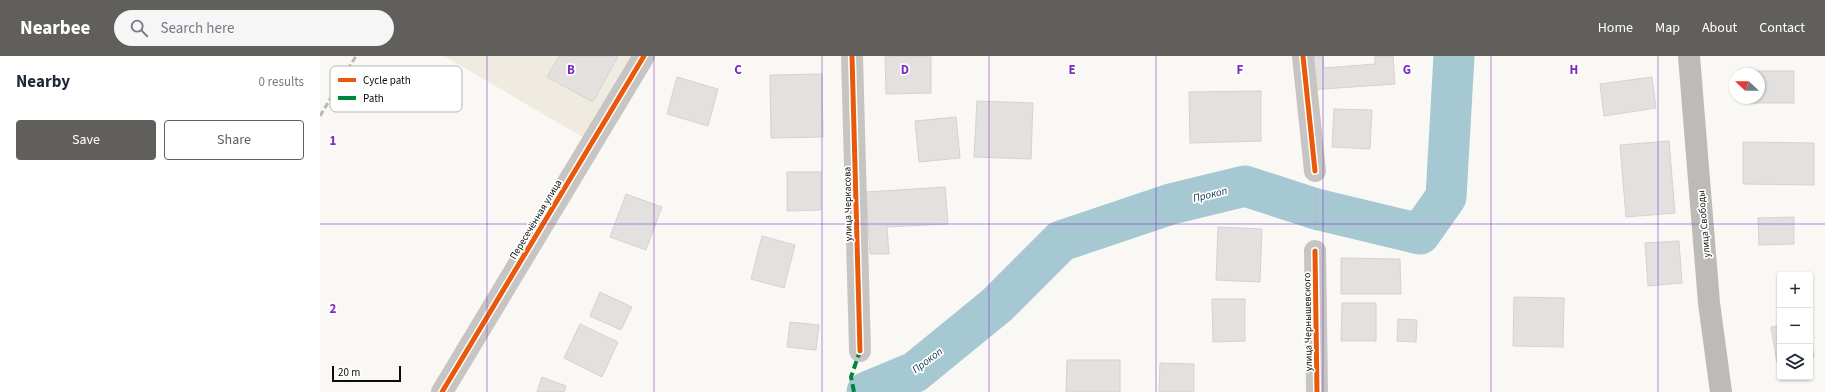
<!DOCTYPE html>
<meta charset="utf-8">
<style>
body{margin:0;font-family:"Source Sans 3",sans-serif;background:#f6f6f7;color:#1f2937}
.controls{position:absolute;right:12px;bottom:12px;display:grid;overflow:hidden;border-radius:4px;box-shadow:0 1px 3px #0004}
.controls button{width:36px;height:36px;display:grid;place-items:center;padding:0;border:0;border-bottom:1px solid #e0e1e3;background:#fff;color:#1f2937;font:20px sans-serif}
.compass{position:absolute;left:1409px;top:12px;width:36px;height:36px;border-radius:50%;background:#fff;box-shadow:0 1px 3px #0004;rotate:292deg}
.scale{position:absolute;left:12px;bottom:10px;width:69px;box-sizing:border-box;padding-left:4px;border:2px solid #0e0c09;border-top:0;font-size:11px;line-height:14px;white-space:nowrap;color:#0e0c09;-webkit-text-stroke:3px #fff;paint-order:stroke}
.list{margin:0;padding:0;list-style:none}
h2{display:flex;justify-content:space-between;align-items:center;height:52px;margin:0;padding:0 16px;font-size:17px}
h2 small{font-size:13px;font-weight:400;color:#747a83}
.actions{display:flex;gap:8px;padding:12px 16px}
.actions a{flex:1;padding:9px 0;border:1px solid #615f5b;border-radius:4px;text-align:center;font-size:14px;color:#615f5b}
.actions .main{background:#615f5b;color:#fff}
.icon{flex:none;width:22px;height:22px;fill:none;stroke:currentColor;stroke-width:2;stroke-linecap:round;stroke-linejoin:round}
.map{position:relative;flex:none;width:1505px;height:336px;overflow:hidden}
header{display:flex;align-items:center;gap:24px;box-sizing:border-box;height:56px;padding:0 20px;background:#615f5b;color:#fff}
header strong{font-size:19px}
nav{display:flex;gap:22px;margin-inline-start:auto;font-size:14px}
.search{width:280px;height:36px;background:#f6f6f7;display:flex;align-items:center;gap:10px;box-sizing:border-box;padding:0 14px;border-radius:22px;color:#747a83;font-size:15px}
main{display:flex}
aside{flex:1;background:#fff}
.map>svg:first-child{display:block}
.built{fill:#f0ebe0}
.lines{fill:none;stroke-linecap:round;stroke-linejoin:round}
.river{stroke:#a5c8d3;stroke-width:41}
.building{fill:#e3e1e0;stroke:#d5d3d2}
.path{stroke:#b6b5b3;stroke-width:2.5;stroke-dasharray:1 3;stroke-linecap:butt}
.street{stroke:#c6c5c4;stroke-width:22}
.secondary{stroke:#bcbbb8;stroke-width:22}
.rail{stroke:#b9b7b4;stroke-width:3;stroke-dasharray:6 3;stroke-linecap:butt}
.quiet{stroke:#00873e;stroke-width:4;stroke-dasharray:8 4;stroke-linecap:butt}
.cycleway-casing{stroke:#fff;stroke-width:8}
.cycleway{stroke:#e8590c;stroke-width:5}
.grid{fill:none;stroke:#7b2cbf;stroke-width:1;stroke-opacity:0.55}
.labels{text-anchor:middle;stroke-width:3.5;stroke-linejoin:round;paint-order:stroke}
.street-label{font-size:10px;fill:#0e0c09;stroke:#fff}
.water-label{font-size:11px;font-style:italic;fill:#083644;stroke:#fff}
.key{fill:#fff;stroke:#b7b6b5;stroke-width:1}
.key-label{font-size:11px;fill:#0e0c09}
.grid-label{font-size:13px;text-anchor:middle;font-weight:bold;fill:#7b2cbf;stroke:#fff;stroke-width:3.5;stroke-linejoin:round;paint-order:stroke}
</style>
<header>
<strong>Nearbee</strong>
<div class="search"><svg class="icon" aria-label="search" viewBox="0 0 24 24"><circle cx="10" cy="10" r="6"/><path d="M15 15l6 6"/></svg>Search here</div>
<nav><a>Home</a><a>Map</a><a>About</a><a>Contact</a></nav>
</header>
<main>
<aside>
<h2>Nearby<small>0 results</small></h2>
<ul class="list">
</ul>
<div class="actions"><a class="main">Save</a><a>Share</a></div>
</aside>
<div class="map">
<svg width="1505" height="336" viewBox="0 0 1505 336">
<rect width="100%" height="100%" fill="#faf8f4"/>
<path class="built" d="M124,0h191l-49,83z"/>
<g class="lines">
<path class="river" d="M547,336l48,-20 82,-67 64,-64 110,-37 74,-18 71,23 104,25 26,-37 8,-141"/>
</g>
<path class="building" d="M239,0h59l-25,46 -46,-25z
M565,0h46v37l-45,1z
M986,0h17l1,12 51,-4v-8h18l2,28 -86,6z
M1425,15h49v32h-49v-5h14v-24h-14z
M502,18l1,63 -52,1 -1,-63z
M357,21l41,12 -10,37 -41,-12z
M1332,21l4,31 -52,8 -4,-32z
M941,35v50l-71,2 -1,-51z
M657,45l56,2 -2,56 -57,-2z
M1014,53l38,1 -2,39 -38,-2z
M636,61l4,41 -41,4 -4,-41z
M1349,85l6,72 -49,4 -6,-72z
M1423,86l71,1v42l-71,-1z
M467,116h34v38l-34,1z
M625,131l3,37 -61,3 2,27h-19l-4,-62z
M306,138l36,13 -16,43 -36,-13z
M1474,161v27l-35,1 -1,-27z
M898,171l44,2 -2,53 -44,-2z
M442,180l33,9 -11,43 -33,-9z
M1359,185l3,42 -34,3 -3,-43z
M1021,202l59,1 1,35h-60z
M280,236l32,15 -11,23 -31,-14z
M1194,241l50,1 -1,49 -50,-1z
M892,243h33v42l-32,1z
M1022,247h34v38h-35z
M1078,263l19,1 -1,22 -19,-1z
M470,266l29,3 -3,25 -29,-3z
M260,268l38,18 -16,35 -38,-19z
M1460,270v37h-3l-6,-36z
M1490,278l4,23 -4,1z
M747,304h53v32h-54z
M840,307l34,1v28h-35z
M222,321l24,9 -2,6h-27z"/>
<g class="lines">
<path class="path" d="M995,137v37"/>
<path class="street" d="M532,0l8,295
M983,0l12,115
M995,195l2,141
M122,336l202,-336"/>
<path class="secondary" d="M1369,0l20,247 12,89"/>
<path class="rail" d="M0,60l36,-60"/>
<path class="quiet" d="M534,336l-3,-15 9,-26"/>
<defs>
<path id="cycleway" d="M532,0l8,295
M983,0l12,115
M995,195l2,141
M122,336l202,-336"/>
</defs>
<use href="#cycleway" class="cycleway-casing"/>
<use href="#cycleway" class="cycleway"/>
</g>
<path class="grid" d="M167,0v336M334,0v336M502,0v336M669,0v336M836,0v336M1003,0v336M1171,0v336M1338,0v336M0,168h1505"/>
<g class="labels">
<g class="street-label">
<text transform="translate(527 148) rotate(-91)" y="4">улица Черкасова</text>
<text transform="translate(215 163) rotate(-59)" y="4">Пересечённая улица</text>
<text transform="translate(1383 168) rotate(-95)" y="4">улица Свободы</text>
<text transform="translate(987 266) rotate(-91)" y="4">улица Чернышевского</text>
</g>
<g class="water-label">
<text transform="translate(890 138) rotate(-14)" y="4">Прокоп</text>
<text transform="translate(607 304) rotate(-37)" y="4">Прокоп</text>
</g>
</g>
<rect x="10" y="10" width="132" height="46" rx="6" class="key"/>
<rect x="18" y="22" width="18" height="4" fill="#e8590c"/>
<rect x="18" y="40" width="18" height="4" fill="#00873e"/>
<g class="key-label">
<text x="43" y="28">Cycle path</text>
<text x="43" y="46">Path</text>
</g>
<g class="grid-label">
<text x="251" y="18">B</text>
<text x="418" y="18">C</text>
<text x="585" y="18">D</text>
<text x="752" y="18">E</text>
<text x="920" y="18">F</text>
<text x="1087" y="18">G</text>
<text x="1254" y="18">H</text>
<text x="13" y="89">1</text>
<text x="13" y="257">2</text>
</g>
</svg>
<div class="controls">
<button>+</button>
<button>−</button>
<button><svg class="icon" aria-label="layers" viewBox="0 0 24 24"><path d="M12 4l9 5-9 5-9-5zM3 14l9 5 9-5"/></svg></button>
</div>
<svg class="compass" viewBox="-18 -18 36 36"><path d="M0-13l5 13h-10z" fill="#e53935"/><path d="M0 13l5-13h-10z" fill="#747a83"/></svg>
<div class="scale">20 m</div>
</div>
</main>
